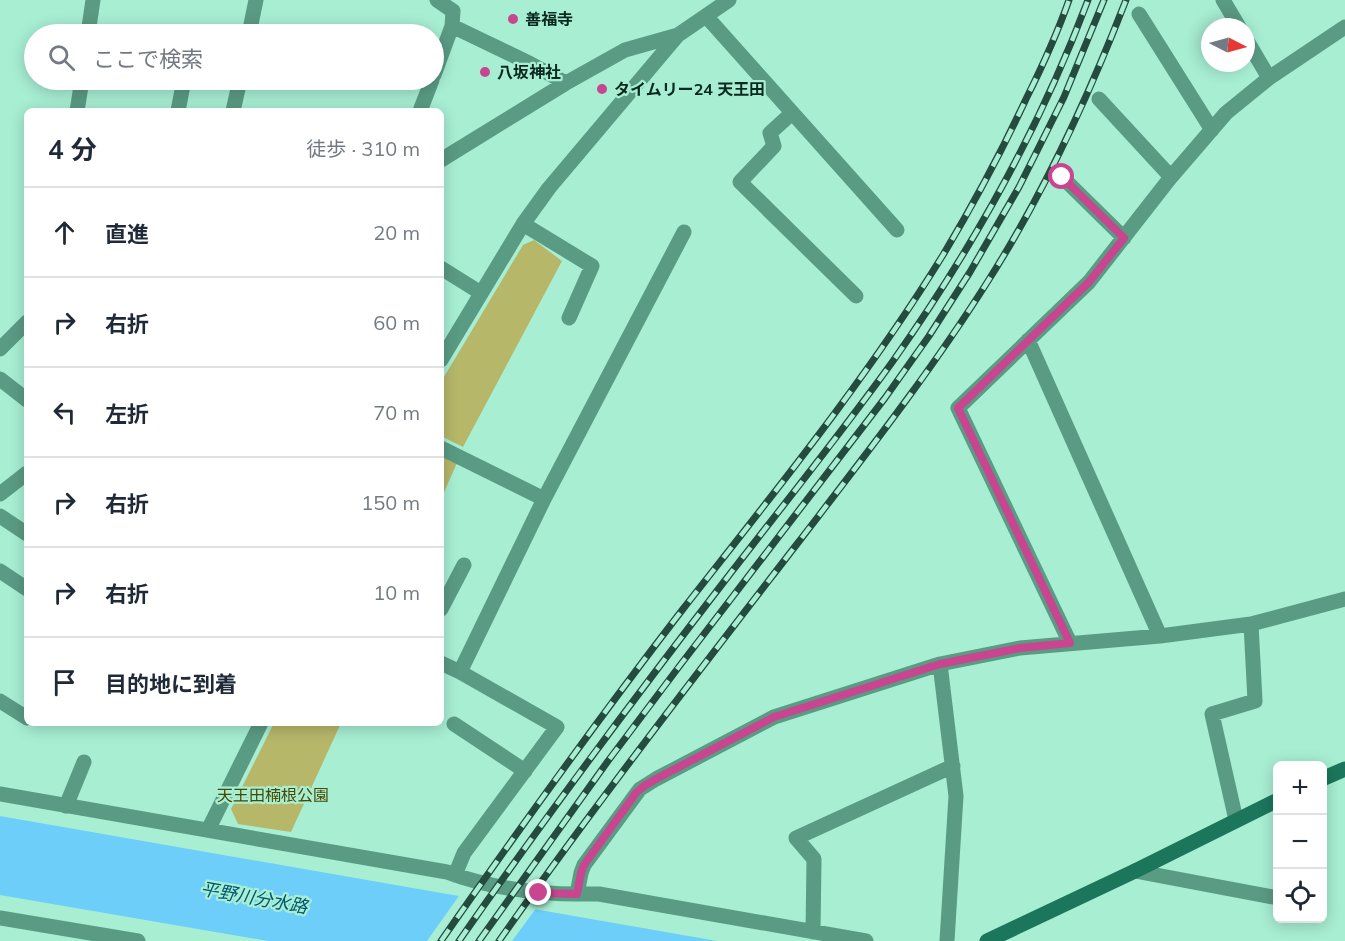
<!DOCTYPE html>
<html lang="ja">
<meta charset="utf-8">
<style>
body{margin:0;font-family:Mulish,"Noto Sans JP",sans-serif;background:#f2f2f3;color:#1f2937}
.controls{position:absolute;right:18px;bottom:18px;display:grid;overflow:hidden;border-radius:9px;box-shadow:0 3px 15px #0003}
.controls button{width:54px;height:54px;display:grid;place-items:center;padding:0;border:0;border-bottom:2px solid #e0e1e3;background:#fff;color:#1f2937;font:30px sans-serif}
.compass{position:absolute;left:1201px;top:18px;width:54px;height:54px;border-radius:50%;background:#fff;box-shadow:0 3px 15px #0003;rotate:96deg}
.stop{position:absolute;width:18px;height:18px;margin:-14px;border:4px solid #c7468f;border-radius:50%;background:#fff}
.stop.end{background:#c7468f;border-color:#fff;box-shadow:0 2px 6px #0008}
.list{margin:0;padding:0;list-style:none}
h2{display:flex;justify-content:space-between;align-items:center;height:78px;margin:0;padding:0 24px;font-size:26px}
h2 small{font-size:20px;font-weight:400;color:#747a83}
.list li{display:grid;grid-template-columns:39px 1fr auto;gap:18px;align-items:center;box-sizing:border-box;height:90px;padding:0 24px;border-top:2px solid #e0e1e3}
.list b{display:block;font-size:22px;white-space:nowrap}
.list em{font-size:20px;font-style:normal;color:#747a83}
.icon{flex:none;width:33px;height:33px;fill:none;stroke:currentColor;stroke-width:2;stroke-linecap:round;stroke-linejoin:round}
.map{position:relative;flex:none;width:1345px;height:941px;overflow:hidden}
.search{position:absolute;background:#fff;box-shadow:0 3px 15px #0003;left:24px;top:24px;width:420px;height:66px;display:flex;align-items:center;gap:15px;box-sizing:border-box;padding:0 21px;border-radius:33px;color:#747a83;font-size:22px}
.panel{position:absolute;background:#fff;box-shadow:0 3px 15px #0003;left:24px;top:108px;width:420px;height:618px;border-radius:9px}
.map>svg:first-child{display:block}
.green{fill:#b7b76a}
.water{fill:#6dcef9}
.pier{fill:#a7eed3}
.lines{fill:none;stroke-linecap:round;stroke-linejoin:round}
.lane{stroke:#5a9b84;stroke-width:15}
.street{stroke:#5a9b84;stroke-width:15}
.secondary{stroke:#1b765c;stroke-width:15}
.rail-casing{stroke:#254a3e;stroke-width:7}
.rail{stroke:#a7eed3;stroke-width:4.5;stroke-dasharray:14;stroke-linecap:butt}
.route{stroke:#c7468f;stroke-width:8}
.poi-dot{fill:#c7468f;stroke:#a7eed3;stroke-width:2}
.labels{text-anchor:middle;stroke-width:4.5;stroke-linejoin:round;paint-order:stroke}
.poi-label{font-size:16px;font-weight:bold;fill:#0a281f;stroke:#a7eed3;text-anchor:start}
.park-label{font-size:16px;fill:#494801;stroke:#a7eed3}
.water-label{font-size:18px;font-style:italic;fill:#005672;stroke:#a7eed3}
</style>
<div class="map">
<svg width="1345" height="941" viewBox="0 0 1345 941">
<rect width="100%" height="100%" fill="#a7eed3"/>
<path class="green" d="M534,240l28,21 -99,186 -22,-11v-54l82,-137z
M441,455l16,8 -16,36z
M274,723h67l-50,109 -53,-8 -7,-15z"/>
<path class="water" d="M0,816l717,125h-449l-268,-46z"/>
<path class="pier" d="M461,893l76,14 -25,34h-85z"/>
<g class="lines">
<path class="lane" d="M1223,0l16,27
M706,16l191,214
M1246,39l23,39
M178,111l6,-31
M792,113l-22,20 4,13 -34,36 116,114
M441,268l40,25
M0,379l27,21
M0,516l27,18
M0,571l27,18
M441,609l23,-44
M0,701l27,17
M454,724l71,47
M66,806l18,-44"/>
<path class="street" d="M1139,14l73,116
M452,26l79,38 35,19
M88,34l5,-34
M249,34l7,-34
M434,75l18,-49 1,-15 -16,-11
M1099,99l72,78
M77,111l5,-31
M233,111l7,-31
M420,111l12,-31
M441,160l125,-77 59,-33 53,-15
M1062,177l62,61
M523,224l69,42 -23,52
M1028,340l132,296
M0,349l27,-27
M441,360l82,-136 26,-36 129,-153 51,-35
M441,448l103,51 -84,173
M0,494l27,-21
M544,499l140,-267
M1070,643l-112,-235 131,-126 82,-105 55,-64 43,-35 76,-51
M441,663l19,9 97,55 -93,126 -9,22
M940,664l16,132 -9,145
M0,794l447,78c39,15 88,22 130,22
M1236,820l-24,-106 43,-13 -4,-77
M208,830l53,-107
M1135,871l143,27
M0,918l138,23
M813,932l1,-73 -18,-21 157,-72
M866,941l-267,-47h-22l4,-21 3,-8 53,-72 3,-4 16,-10 118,-62 166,-53 80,-16 140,-12 91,-12 94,-25"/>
<path class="secondary" d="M1322,779l23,-10
M987,941l148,-70 143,-71"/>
<defs>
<path id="rail" d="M441,941c78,-112 158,-223 242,-332 90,-115 183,-229 260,-354 30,-50 58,-102 83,-156 16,-32 31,-65 43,-99
M459,941c85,-122 174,-241 264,-358 57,-74 116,-147 170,-222 79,-112 147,-233 195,-361
M479,941l129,-180 73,-97 204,-266 44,-62 41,-64 49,-85 45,-90 40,-97
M499,941c95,-135 197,-266 298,-397 66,-86 133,-171 191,-263 56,-88 100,-183 138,-281"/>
</defs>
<use href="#rail" class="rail-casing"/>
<use href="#rail" class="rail"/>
</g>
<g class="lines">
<path class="route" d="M539,893l38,1 4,-21 3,-8 52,-72 8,-7 12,-7 118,-62 166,-53 80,-16 50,-5 -112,-235 131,-126 35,-44 -62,-61"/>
</g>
<g class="poi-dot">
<circle cx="513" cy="19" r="6"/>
<circle cx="485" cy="72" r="6"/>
<circle cx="602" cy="89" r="6"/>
</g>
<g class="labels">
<g class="poi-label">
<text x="525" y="25">善福寺</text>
<text x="497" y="78">八坂神社</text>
<text x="614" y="95">タイムリー24 天王田</text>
</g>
<g class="park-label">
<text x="273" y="801">天王田楠根公園</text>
</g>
<g class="water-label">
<text transform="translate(254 898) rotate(10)" y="6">平野川分水路</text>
</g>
</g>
</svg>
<div class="controls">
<button>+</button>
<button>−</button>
<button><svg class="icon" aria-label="locate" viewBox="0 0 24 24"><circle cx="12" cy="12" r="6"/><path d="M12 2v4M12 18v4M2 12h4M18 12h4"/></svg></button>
</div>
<svg class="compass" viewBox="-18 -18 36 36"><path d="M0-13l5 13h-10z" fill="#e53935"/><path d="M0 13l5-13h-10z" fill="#747a83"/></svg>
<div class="stop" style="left:1062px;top:177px"></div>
<div class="stop end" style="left:539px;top:893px"></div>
<div class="search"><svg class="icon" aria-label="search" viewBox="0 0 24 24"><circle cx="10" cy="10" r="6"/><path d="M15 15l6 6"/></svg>ここで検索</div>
<section class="panel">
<h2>4 分<small>徒歩 · 310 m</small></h2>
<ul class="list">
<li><svg class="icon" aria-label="ahead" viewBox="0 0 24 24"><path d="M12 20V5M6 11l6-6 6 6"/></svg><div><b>直進</b></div><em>20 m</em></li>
<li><svg class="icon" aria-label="right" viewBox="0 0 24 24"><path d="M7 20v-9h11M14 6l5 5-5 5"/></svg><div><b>右折</b></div><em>60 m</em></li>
<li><svg class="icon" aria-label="left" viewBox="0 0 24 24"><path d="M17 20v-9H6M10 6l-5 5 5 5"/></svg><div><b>左折</b></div><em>70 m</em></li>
<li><svg class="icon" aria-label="right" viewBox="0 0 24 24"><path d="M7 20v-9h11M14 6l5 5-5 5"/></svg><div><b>右折</b></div><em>150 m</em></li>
<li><svg class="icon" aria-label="right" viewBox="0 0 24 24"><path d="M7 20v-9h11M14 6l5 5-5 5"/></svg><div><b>右折</b></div><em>10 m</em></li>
<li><svg class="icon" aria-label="arrive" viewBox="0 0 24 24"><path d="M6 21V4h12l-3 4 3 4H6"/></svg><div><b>目的地に到着</b></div></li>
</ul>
</section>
</div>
